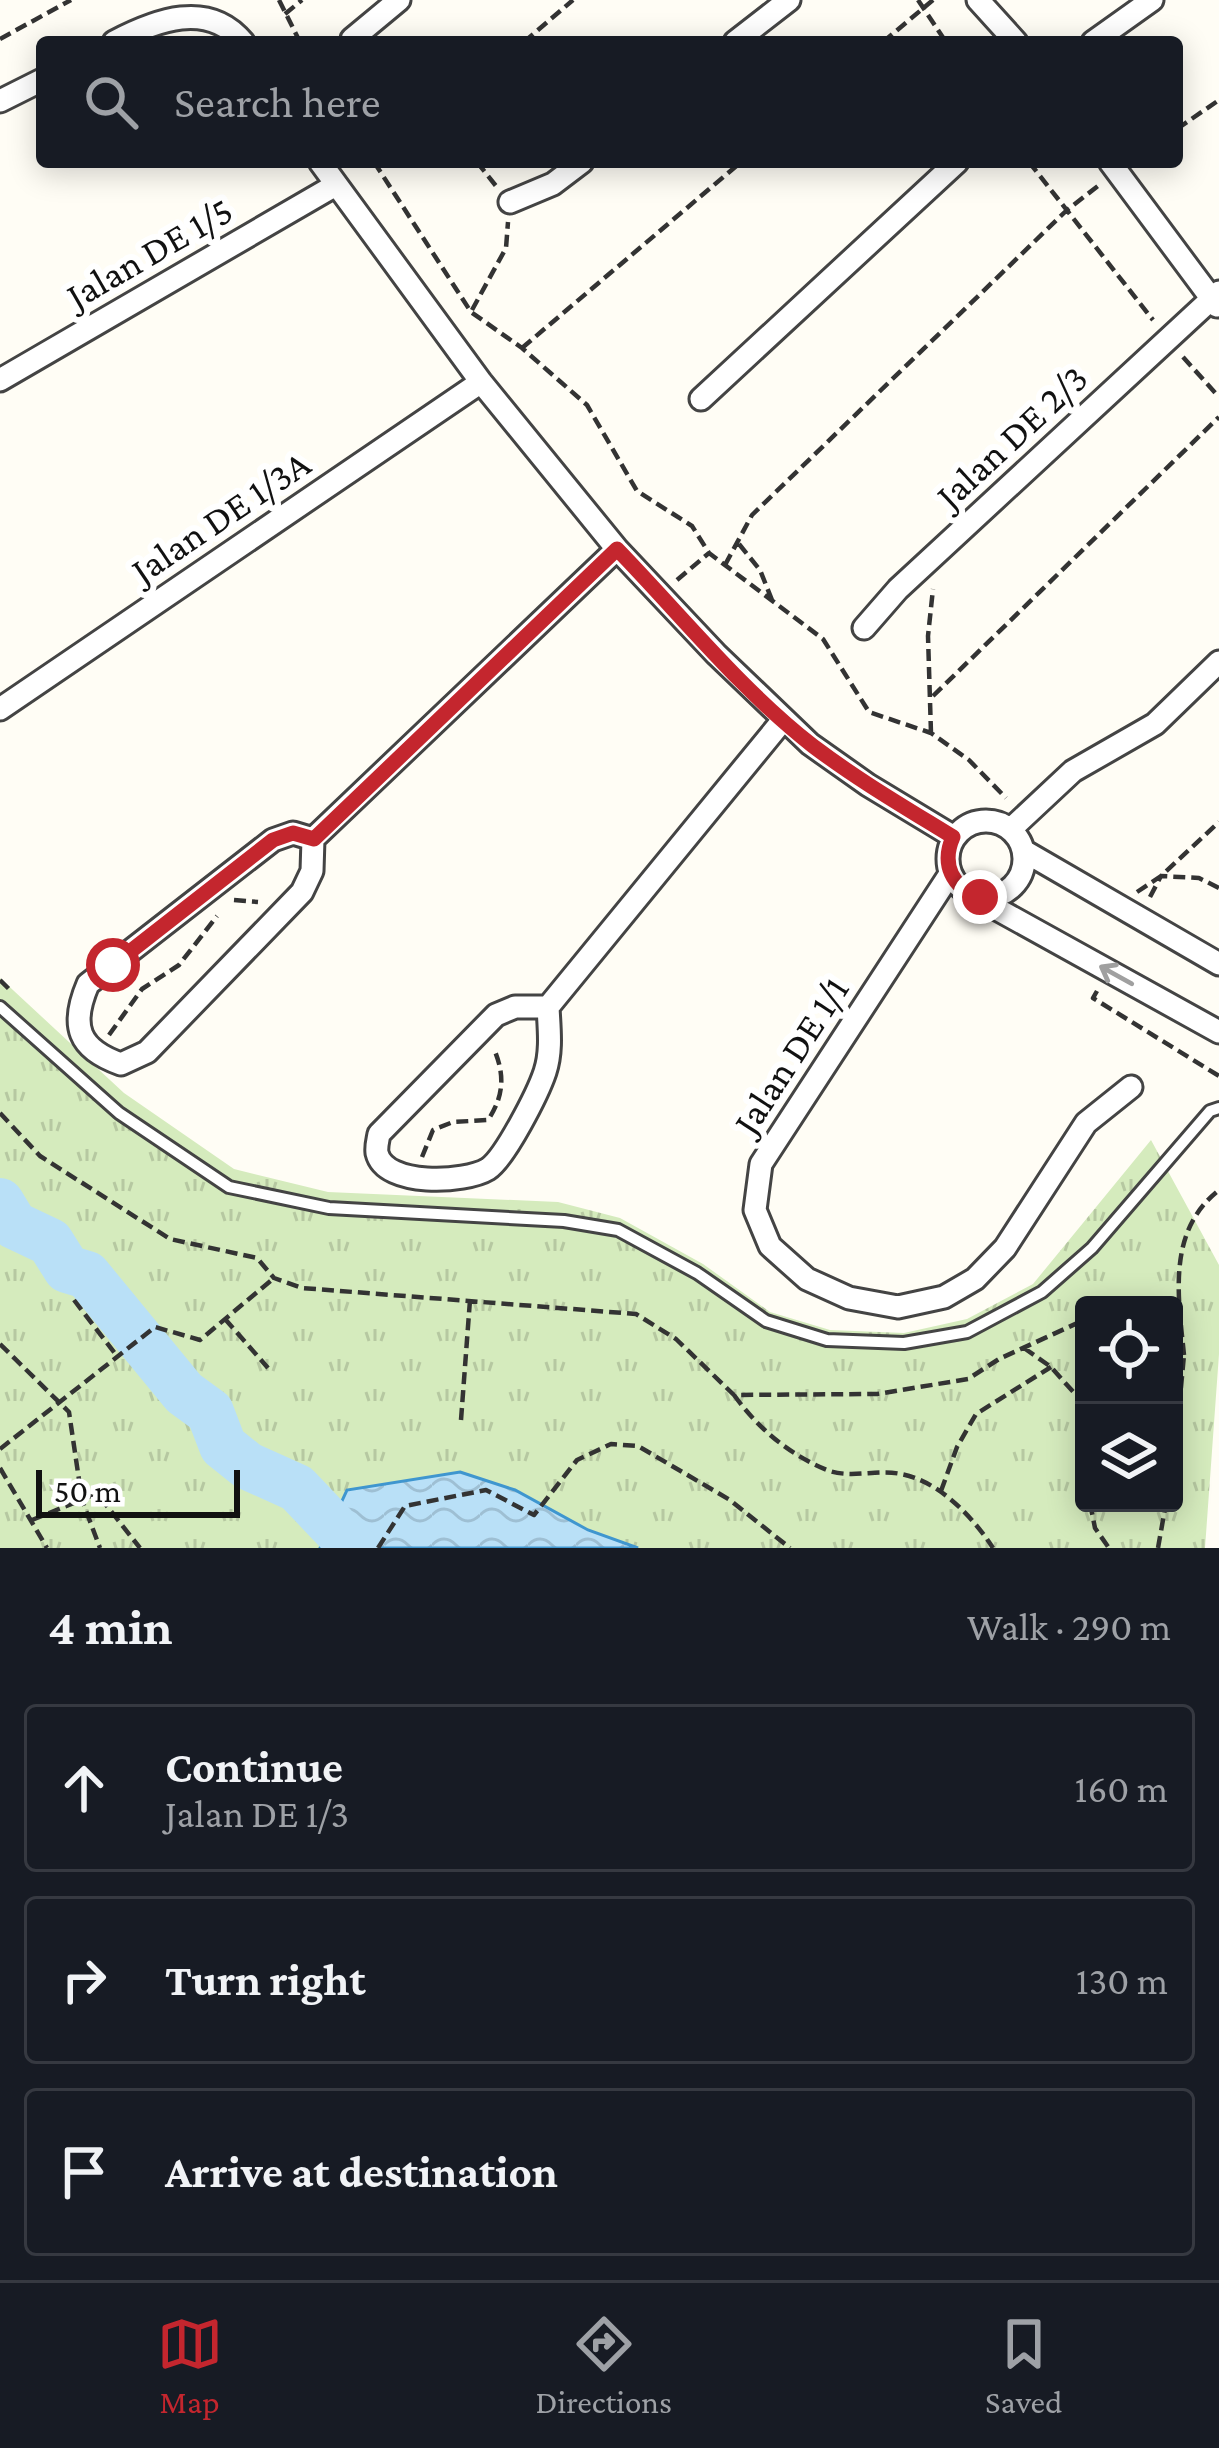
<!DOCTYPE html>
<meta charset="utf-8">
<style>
body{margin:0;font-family:"Crimson Pro",serif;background:#242831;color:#f1f3f6}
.controls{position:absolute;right:36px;bottom:36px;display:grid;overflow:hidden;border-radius:12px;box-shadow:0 6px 30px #0003}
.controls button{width:108px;height:108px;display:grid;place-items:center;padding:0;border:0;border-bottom:3px solid #363941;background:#171b24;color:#f1f3f6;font:60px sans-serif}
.scale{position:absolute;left:36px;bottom:30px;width:204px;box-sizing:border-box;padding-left:12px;border:6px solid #111;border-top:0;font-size:33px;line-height:42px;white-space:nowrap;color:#111;-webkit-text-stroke:9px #fff;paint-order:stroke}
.stop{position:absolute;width:36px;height:36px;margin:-27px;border:9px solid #c4262e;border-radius:50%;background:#fff}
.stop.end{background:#c4262e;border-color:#fff;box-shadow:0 3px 12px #0008}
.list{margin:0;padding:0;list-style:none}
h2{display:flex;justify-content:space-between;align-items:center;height:156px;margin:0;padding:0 48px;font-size:51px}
h2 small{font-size:39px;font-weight:400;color:#9ea1a6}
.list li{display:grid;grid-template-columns:78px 1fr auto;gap:36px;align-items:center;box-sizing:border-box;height:168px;margin:0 24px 24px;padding:0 24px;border:3px solid #363941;border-radius:12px}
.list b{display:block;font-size:45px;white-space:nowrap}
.list p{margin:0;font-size:39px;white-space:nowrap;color:#9ea1a6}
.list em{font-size:39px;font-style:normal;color:#9ea1a6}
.icon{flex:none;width:66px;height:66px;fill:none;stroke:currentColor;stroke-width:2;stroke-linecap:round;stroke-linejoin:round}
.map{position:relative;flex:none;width:1219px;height:1548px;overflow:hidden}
.search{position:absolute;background:#171b24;box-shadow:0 6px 30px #0003;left:36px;right:36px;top:36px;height:132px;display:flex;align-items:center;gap:30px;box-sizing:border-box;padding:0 42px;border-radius:12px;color:#9ea1a6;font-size:45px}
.sheet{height:732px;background:#171b24}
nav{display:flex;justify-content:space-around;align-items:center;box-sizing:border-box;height:168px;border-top:3px solid #363941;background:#171b24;font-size:33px;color:#9ea1a6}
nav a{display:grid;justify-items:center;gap:6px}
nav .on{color:#c4262e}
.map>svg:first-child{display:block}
.park{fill:url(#park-tufts);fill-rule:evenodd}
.water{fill:url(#water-waves);stroke:#3f96cf;stroke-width:3}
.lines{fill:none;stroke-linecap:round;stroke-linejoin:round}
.river{stroke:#b9e0f7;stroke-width:48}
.lane-casing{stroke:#444;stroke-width:16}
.street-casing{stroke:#444;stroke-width:27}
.path{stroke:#333;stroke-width:4.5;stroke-dasharray:12 6;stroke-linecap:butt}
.lane{stroke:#fff;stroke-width:10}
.street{stroke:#fff;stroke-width:21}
.path-bridge{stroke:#333;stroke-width:4.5;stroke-dasharray:12 6;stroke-linecap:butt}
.oneway{stroke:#a0a0a0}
.route{stroke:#c4262e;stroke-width:15}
.labels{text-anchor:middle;stroke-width:12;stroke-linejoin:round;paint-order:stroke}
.street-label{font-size:39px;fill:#111;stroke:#fff}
</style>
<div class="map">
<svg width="1219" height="1548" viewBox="0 0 1219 1548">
<defs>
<pattern id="park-tufts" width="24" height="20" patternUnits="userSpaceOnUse" patternTransform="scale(3)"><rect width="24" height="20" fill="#d5ebbd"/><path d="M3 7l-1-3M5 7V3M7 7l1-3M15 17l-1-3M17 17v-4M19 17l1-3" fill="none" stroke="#b6c8a1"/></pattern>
<pattern id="water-waves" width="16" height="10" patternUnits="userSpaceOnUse" patternTransform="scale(3)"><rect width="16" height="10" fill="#b9e0f7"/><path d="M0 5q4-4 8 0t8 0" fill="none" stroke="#9ebfd3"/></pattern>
</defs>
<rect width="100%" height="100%" fill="#fffdf5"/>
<path class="park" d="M0,978l124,115 110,76 94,23 230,10 62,16 83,46 67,48 60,18 74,3 63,-14 66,-35 118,-144 68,125v89l-14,194h-1205zM1084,1305h90v198h-90z"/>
<path class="water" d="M460,1472l55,18 73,40 50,18h-318l27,-58z"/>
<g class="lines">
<path class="river" d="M0,1202l14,23 36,17 17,27 20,6 97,118 26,19 13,34 25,20 49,22 57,60"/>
<defs>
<path id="lane" d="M0,1007l119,106 110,74 100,21 235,13 54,9 79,43 69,48 61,19 77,3 63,-11 75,-40 50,-44 118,-137 9,-3"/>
<path id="street" d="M978,0l38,42
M352,39l47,-39
M114,42c42,-22 94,-42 129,0
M735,42l54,-42
M1093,42l59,-42
M0,101l42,-21
M320,162l161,220 136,167 99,105 94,90 58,41 86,52
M1110,162l107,144
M510,202l43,-18 29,-22
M0,380l334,-194
M701,399l256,-237
M864,628l34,-39 321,-297
M0,709l481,-327
M948 859a38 38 0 1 1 76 0a38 38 0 1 1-76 0Z
M1011,829l62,-58 82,-47 64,-62
M313,839l-20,-6 -20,7 -185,144c-18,42 -10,65 33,80l26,-12 155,-160 10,-21 1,-32 304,-290
M1024,851l195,113
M950,874l-189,290 -6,46 15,36 37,33 42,19 49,9 46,-10 31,-18 30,-31 81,-125 45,-36
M968,893l251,139
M548,1007h-33l-19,8 -117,119c-1,6 -3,12 -2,19 8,34 88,30 111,16 17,-11 50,-76 57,-97 7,-21 4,-44 3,-65l235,-287"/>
</defs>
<use href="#lane" class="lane-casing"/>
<use href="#street" class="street-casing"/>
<path class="path" d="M279,0l21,42
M918,0l28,42
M285,14l17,-14
M0,39l71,-39
M524,42l49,-42
M883,42l50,-42
M1177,129l42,-29
M374,162l97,150 51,36 65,57 50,86 55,35 17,27 114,86 46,73 62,21 38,27 37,38
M477,162l19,24
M1029,162l124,158
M472,310l34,-62 2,-26
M522,348l219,-186
M1183,357l36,40
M739,544l21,26 12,30
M725,565l27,-50 315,-305 31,-24
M677,580l32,-27
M933,696l286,-279
M931,733l-3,-97 5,-47
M1137,892l24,-16 58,-54
M1150,897l11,-21 38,2 20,10
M234,900l24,2
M0,980l9,9
M1097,991l-4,7 126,78
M109,1035l33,-46 37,-24 38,-49
M0,1113l40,43 130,83 87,19 17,20 28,10 334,26 40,25 58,56 143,-1 91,-15 31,-20 85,-39
M422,1157l11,-27 20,-8 35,-2c16,-24 17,-45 6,-71
M74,1300l43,56
M225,1319l43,49
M0,1344l69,68 13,88 18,48
M1174,1344l10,11 -10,107
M1024,1348l27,19 33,37
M1184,1355c-6,-60 -17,-124 35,-165
M734,1395c24,33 54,59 93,75 23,9 50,-1 74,4 38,7 72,43 92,74
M461,1420l9,-120
M0,1468l47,80
M941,1491l16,-44 19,-33 75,-47
M1090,1503l5,25 14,20
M32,1520l59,-24 12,5 37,47
M378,1548l27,-42 81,-16 48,25 43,-55 34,-16 27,2 92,54 60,48
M1158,1548l8,-45"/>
<use href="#lane" class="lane"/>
<use href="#street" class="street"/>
<path class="path-bridge" d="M0,1449l155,-122 45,13 74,-62"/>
</g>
<defs><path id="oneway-shaft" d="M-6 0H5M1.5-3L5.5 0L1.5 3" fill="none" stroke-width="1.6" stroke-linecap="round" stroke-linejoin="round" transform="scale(3)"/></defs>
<use class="oneway" href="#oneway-shaft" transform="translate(1116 975) rotate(-151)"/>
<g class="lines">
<path class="route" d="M113,965l160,-125 20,-7 21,6 303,-290c64,66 124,141 196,197 45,34 93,62 140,91 -12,27 -1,51 27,60"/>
</g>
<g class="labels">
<g class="street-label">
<text transform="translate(149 252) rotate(-30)" y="14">Jalan DE 1/5</text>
<text transform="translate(1011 436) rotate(-43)" y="14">Jalan DE 2/3</text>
<text transform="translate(220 516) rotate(-34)" y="14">Jalan DE 1/3A</text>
<text transform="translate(790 1055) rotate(-57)" y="14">Jalan DE 1/1</text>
</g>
</g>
</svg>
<div class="controls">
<button><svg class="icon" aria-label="locate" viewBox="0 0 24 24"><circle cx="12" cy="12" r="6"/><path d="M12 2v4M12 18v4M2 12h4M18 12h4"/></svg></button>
<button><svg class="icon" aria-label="layers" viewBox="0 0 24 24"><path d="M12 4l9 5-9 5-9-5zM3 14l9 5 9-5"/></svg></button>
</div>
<div class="scale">50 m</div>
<div class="stop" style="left:113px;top:965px"></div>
<div class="stop end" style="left:980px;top:897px"></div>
<div class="search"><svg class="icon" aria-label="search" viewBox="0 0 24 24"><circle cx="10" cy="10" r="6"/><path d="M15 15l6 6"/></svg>Search here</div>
</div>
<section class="sheet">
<h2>4 min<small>Walk · 290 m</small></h2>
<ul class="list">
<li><svg class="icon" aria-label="ahead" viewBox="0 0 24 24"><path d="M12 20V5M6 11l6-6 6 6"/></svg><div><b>Continue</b><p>Jalan DE 1/3</p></div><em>160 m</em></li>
<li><svg class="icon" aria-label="right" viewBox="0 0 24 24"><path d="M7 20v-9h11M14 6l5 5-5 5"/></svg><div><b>Turn right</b></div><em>130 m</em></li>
<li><svg class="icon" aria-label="arrive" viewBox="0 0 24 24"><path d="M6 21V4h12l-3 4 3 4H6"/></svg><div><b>Arrive at destination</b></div></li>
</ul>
</section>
<nav>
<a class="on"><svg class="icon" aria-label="map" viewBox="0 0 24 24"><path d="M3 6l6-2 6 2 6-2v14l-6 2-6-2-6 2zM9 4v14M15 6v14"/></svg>Map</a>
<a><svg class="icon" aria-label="directions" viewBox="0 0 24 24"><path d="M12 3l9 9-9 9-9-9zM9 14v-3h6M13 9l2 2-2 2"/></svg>Directions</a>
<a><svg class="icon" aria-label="saved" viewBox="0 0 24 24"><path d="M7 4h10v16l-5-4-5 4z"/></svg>Saved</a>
</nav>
